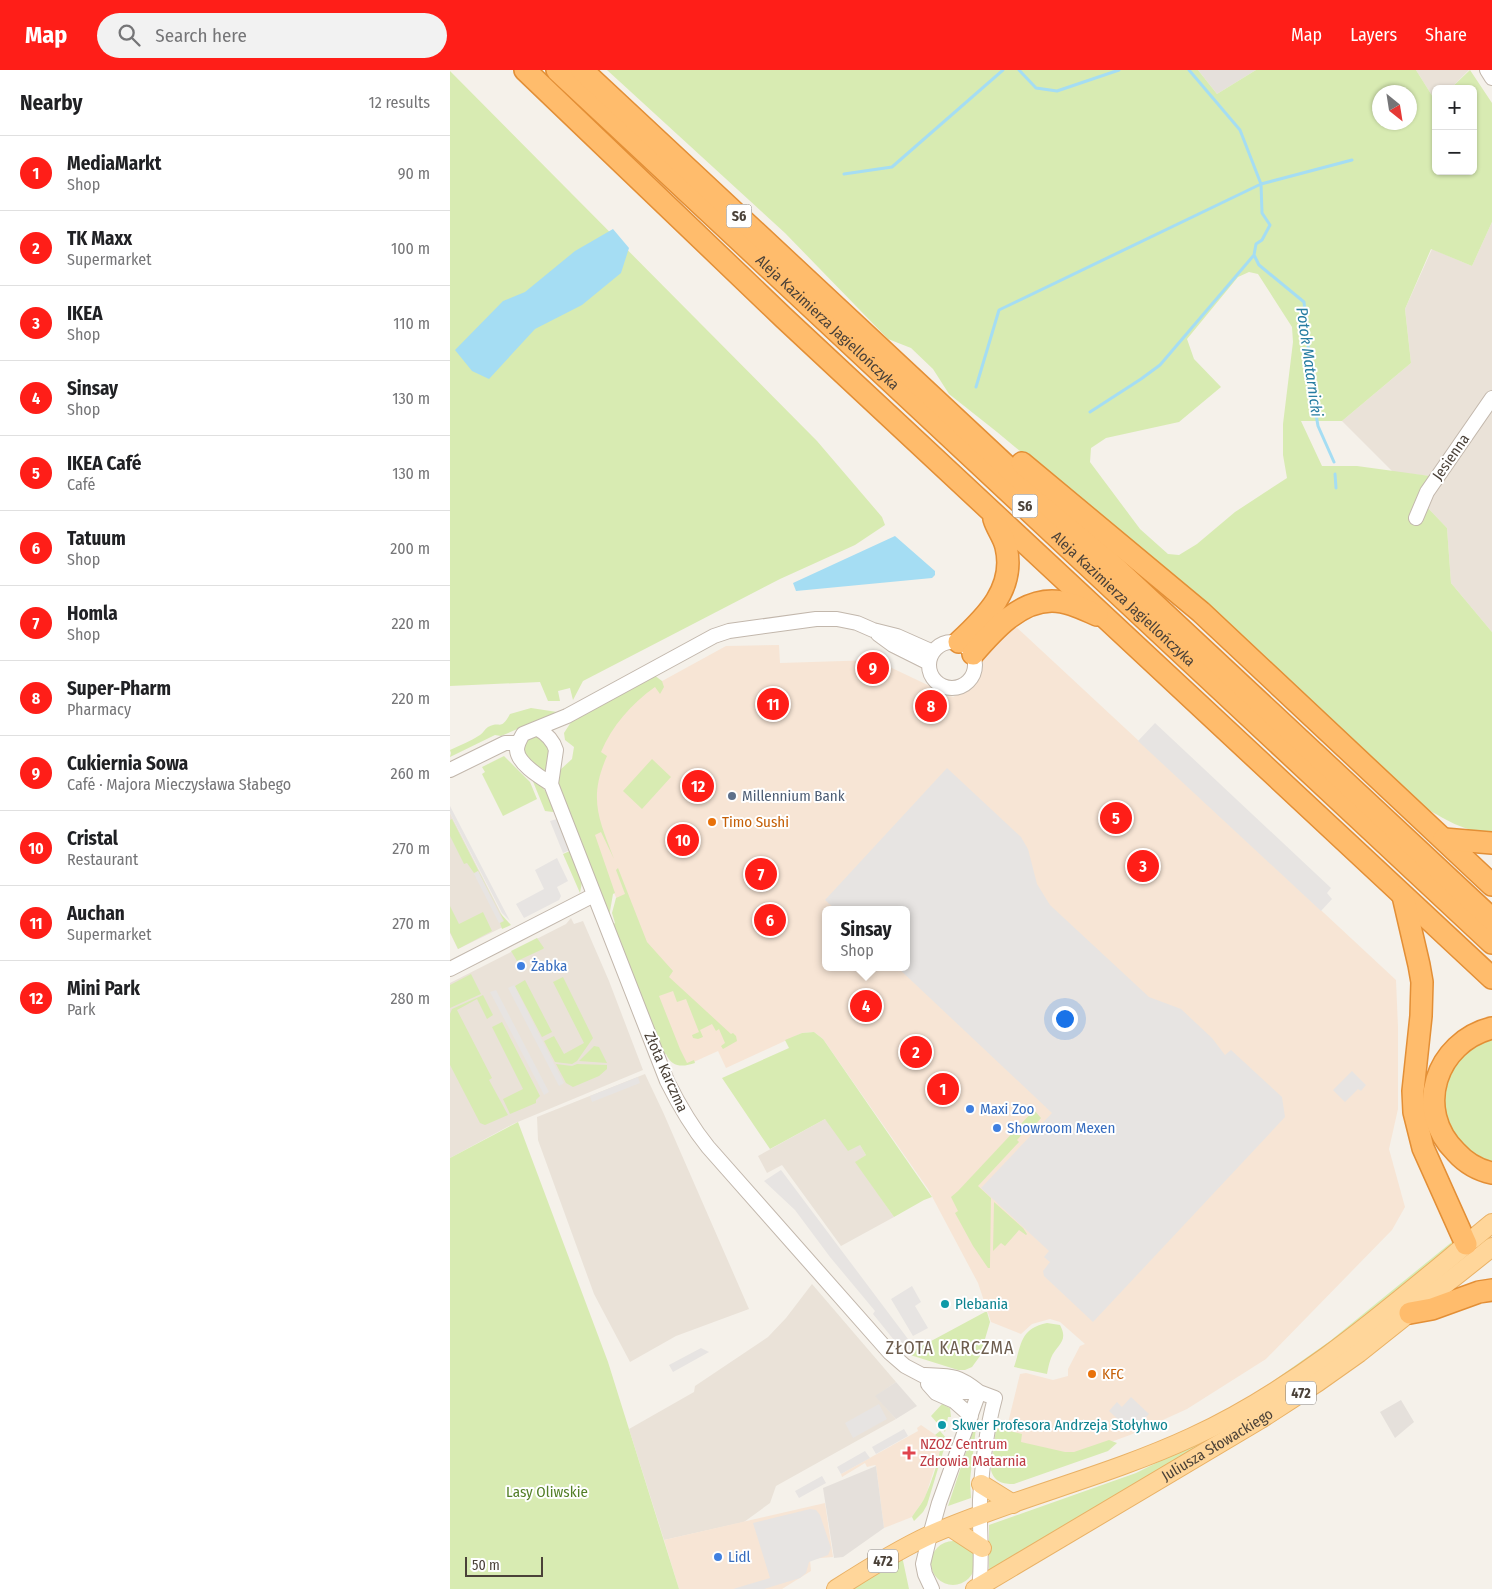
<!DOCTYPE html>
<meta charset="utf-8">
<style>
body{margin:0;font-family:"Fira Sans Condensed",sans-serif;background:#f2f2f2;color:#202124}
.controls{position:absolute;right:15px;top:15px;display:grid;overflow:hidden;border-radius:8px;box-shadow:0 1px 4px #0004}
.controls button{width:45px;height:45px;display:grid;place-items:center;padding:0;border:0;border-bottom:1px solid #e0e0e0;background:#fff;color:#202124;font:25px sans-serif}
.compass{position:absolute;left:922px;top:15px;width:45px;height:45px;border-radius:50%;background:#fff;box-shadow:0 1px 4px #0004;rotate:150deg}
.scale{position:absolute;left:15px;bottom:12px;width:78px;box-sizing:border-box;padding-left:5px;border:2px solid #4a4138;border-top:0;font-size:14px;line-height:18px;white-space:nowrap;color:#4a4138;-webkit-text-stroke:4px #fff;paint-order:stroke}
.you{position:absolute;left:614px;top:948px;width:18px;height:18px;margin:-12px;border:4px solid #fff;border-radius:50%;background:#1a73e8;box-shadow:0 0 0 8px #1a73e833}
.badge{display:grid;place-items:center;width:32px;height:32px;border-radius:50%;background:#ff1e18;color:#fff;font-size:16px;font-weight:700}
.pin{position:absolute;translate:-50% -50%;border:2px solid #fff;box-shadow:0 1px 5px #0006}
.popup{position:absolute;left:372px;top:836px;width:88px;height:65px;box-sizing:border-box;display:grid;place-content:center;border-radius:8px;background:#fff;filter:drop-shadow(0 1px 4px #0005);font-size:16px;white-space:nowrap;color:#757577}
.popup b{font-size:19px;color:#202124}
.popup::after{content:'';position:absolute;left:50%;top:100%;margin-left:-10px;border:10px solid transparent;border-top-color:#fff}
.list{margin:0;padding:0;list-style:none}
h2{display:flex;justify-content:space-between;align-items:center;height:65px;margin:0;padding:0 20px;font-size:21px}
h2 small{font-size:16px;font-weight:400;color:#757577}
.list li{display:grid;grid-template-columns:32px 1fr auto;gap:15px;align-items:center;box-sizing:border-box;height:75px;padding:0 20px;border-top:1px solid #e0e0e0}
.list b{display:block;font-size:19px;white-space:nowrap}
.list p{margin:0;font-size:16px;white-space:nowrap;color:#757577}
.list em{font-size:16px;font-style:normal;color:#757577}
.icon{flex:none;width:28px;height:28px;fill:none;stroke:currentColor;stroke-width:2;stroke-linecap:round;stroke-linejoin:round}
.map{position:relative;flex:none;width:1042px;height:1519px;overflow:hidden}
header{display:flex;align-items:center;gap:30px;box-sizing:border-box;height:70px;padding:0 25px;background:#ff1e18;color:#fff}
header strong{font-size:24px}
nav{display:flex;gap:28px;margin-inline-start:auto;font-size:18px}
.search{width:350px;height:45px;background:#f2f2f2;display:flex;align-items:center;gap:12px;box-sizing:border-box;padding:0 18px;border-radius:28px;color:#757577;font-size:19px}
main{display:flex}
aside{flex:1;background:#fff}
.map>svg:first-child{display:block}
.residential{fill:#eae2d8}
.commercial{fill:#f7e5d5;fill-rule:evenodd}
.industrial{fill:#e5e0db}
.green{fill:#d8ebb2;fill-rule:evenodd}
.parking{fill:#e7e4e2}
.water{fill:#a5ddf3}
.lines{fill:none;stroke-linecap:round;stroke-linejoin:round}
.stream{stroke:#a5ddf3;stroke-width:3}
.minor-casing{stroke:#c2b7ac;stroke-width:16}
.major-casing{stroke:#e9b165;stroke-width:20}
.highway-casing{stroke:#e38f36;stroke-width:24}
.minor{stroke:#fff;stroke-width:14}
.major{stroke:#ffd69a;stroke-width:18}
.highway{stroke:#ffbc6c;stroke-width:21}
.service-dot{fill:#5c6f8a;stroke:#fff;stroke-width:2}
.food-dot{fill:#e8710a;stroke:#fff;stroke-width:2}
.shop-dot{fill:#3f7fe0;stroke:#fff;stroke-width:2}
.culture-dot{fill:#0f9aa8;stroke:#fff;stroke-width:2}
.health-dot{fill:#e0444e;stroke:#fff;stroke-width:2}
.labels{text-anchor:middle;stroke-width:4;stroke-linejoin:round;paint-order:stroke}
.shield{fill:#fff;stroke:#807a74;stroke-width:1}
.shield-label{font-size:14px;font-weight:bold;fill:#4a4138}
.street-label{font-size:15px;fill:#4a4138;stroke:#fff}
.service-label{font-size:15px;fill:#4e5e75;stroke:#fff;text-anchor:start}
.food-label{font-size:15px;fill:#c56008;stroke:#fff;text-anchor:start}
.shop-label{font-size:15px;fill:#366cbe;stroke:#fff;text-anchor:start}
.culture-label{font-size:15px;fill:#0d838f;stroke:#fff;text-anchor:start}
.health-label{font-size:15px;fill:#be3a42;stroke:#fff;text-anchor:start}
.park-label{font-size:15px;fill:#537f27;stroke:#fff}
.water-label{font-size:16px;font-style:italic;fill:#277da2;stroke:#fff}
.quarter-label{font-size:18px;letter-spacing:1px;fill:#6d5d4e;stroke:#fff}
</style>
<header>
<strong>Map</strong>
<div class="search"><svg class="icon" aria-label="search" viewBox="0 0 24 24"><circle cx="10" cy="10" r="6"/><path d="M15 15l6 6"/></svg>Search here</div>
<nav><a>Map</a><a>Layers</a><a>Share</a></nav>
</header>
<main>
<aside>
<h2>Nearby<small>12 results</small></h2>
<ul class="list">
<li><span class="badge">1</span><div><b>MediaMarkt</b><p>Shop</p></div><em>90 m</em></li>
<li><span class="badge">2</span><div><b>TK Maxx</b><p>Supermarket</p></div><em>100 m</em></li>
<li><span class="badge">3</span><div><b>IKEA</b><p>Shop</p></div><em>110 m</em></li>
<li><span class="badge">4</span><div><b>Sinsay</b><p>Shop</p></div><em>130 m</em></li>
<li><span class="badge">5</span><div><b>IKEA Café</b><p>Café</p></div><em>130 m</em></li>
<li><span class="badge">6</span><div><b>Tatuum</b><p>Shop</p></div><em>200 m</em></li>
<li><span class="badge">7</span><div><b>Homla</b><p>Shop</p></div><em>220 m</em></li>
<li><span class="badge">8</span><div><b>Super-Pharm</b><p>Pharmacy</p></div><em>220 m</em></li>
<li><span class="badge">9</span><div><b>Cukiernia Sowa</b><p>Café · Majora Mieczysława Słabego</p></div><em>260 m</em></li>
<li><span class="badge">10</span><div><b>Cristal</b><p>Restaurant</p></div><em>270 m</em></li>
<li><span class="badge">11</span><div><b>Auchan</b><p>Supermarket</p></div><em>270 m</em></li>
<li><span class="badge">12</span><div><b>Mini Park</b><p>Park</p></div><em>280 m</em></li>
</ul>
</aside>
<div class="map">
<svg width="1042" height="1519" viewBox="0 0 1042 1519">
<rect width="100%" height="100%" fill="#f5f1ea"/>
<path class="residential" d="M966,0h53l-19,19h-14v13z
M1042,152v410l-41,-49 -4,-55 -21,-22 4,-30 -37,-4 -51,-51 69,-58 -6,-54 27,-60 40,17z
M0,743l57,112 -49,24 -8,-16z
M121,848l3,6 9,-3 26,60 34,89 -130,54 -63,34v-175l116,-59z
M195,1004l18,38 86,197 -73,27 -46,26 -36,-68 -56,-154 -1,-23z
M375,1049l35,26 6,10 -10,7 38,55 -53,29 -59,-81 -15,8 -9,-17z
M362,1214l84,98 -20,14 20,23 -120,67 -6,17 -26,19 -80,18 -35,-111 65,-37 1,-6 73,-49 18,-19z"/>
<path class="commercial" d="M562,553l384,357 2,47v82l-9,40 16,58 -13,23 -126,129 -79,50 -57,26 -52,19 -55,-5 -16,-22 13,-53 6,-1 27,7 15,-4v-7l12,-23 5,-2 -25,-22 -10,-3 -18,5 -11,10 -30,-12 -13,-39 -50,-94 -105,-150 -9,-7 -12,1 -76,35 -8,-17 -31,14 -9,-17 -63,-153 -16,-43 -14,-46 6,-86 135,-74 53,-1 1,18 95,-3 78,37 19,-10 7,-13 3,-9v-8zM376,840h80v57h-80z
M471,1355l19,13 2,6 -17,54 -13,19 -28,11 -8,-62 -1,-1 -8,2 -2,-4 -23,14 -1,-3 77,-43 -1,-3z
M375,1433l8,54 -23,2 1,12 -29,18h-103l-15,-49z"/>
<path class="industrial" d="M748,0h58l-39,24z
M446,1312l21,24 -21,13 -21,-23z
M951,1330l13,22 -19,16 -15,-26z
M426,1396l8,62 -41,29 -9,1 -11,-70z"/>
<path class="green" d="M157,0h591l19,24 39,-24h160l20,32v69h37v-82h-23l20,-19 22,33v119l-20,44 -41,-17 -26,60 6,54 -69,58h-41l21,45h35l73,10 -4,30 21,22 4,55 41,49v201c-26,0 -50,-15 -71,-28l-212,-197 -212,-176 -48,-38 -16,-25 -22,-21 -23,-9 -103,-106zM929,22h30v30h-30zM799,202l9,2 34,53 1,15 -10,82v31l4,23 -52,34 -38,32 -18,11 -11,-1 -28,-25 -50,-67 1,-14 15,-10 73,-16 42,-35 -27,-28 -7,-20 51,-62z
M0,1l367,370 65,76 3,8 -30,20 -75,34 -197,102 -10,19 -3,-12 -12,3 2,10h-12l-8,-19 -90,4z
M204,605l8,6 2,6 -4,7 -5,-7c-24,17 -43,39 -54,65l6,4c-19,43 -8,63 7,103l-13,-27 -6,3 20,58 -2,1 -4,23 -49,-125 -2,-9 2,-13 12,-11 2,-12 -9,-7 -1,-7 9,-14z
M81,638l26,4 -56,24 -6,-1 -45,22 1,-4 -1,-3c10,-5 21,-9 30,-15 3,-2 5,-6 8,-8 13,-7 12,5 22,-13z
M84,666h4l13,10 -3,31 -14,-9 -11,-17 2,-9z
M54,686l26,26 7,17 -34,17 -21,-42 3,-2 -3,-5z
M202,689l19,18 -29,32 -19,-18z
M246,701l13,13 -4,4 3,3 -6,7 -17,-15z
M82,709c11,7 22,20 21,33l-8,-1z
M2,749l48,94 11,12 -9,4 -2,-6 4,-2 -26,-50 -4,2 -7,-10 -3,1 -14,-28v-16z
M120,781l12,31 -2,11 -17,-39z
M168,798l29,74 26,29 -4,6 62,57 2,-1 3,3 1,5 -14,8 -2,-3 4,-3 -6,-14 -3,2 -4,-7 -12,6 3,7 -5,2 -5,-1 -1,-3 7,-3 -13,-33 -9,3 -4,-11 -14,5 21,53 7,14 7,-3 1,3c-12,4 -23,5 -29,-9l-3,1 -51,-130 3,-2 -3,-10 4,-15 9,-4 -9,-24z
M0,836l9,18 24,-12 9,19 -34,18 -8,-17z
M87,868l7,10 -1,1 -26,12 -6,-10z
M21,904l10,20 -31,14v-23z
M113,907l30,61 -16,23 -5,3 -17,-2 -11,-21 10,-5 10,18 20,-11 -31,-61z
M75,910l27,52 -10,5 -27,-51z
M33,925l10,20 -6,4 -10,-20 -20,11 35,68 -3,2 19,35 -23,10 -5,-2 -30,-58v-51l2,-5z
M52,952l38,74 -4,4v3l-26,11 -7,-15 20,-10 -31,-62z
M364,962l9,7 109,158 -8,3 -30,17 -39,-55 11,-7 -6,-10 -12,6 -23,-32 -55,30 -48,-71 67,-30 -4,-8 17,-7z
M1042,970v126l-35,-21 -17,-44c7,-7 6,-13 9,-22 7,-20 24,-33 43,-39z
M144,976l5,1 8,16 -28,-2z
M106,994l16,2 5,-2 30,1v4l-8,7 -26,11 -7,-4z
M584,1040l7,8 -11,13 -3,-2 -10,11 2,2 -41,44 13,12 -1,66v4h-2l-15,-22 -18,-33 3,-2 -7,-14 7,-6z
M68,1052l90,240 71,227h-229v-431z
M544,1132l29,26 4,6 -1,1 -7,-5 -14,16 -4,-3 -8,8z
M1003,1171l-7,12c-58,47 -114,97 -180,133l64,-45z
M535,1242h2l3,10 -10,34 -8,11 -7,3h-7l-51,-16z
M597,1253l13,2c9,17 -3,19 -9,33 -2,5 -3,11 -4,16l-33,-7c8,-24 6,-38 33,-44z
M492,1334l8,4 1,9h-3l-3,15 -14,-16z
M527,1349l-7,61 1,18 -23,8z
M546,1358l26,6 -1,8 44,10h9l35,-12 8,3 -9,8 -94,33c-11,0 -20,-2 -23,-14z
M490,1361l7,8 -20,66 -4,7 -9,9 -2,-4c4,-7 10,-13 13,-20 6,-13 18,-46 15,-59l-5,-3z
M766,1363l2,3 -229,136v-47l147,-52z
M481 1493a22 22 0 1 1 44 0a22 22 0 1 1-44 0Z
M452,1486l7,33h-61z"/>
<path class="parking" d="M705,653l176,165 -4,5 5,6 -11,12 -183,-170z
M497,698l74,69 7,12 9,35 13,21 99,92 32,12 31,29 13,17 6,-5 51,47 3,20 -192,205 -49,-46 -1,-5 7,-9 -6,-5 5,-6 -68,-63 71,-75 -155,-146h9v-57h-70l-11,-10z
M0,736l60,115 -8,-8 -52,-100z
M107,749l13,31 -7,3 -13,-32z
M107,788l11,23 -11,6 4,9 -2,4 -35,18 -8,-14 28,-15 -9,-19z
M28,801l25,50 -4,2 -25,-49z
M64,915l50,98 -5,3 -51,-98z
M46,920l53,102 -5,3 -54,-103z
M902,1001l14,14 -5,6 -3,-2 -13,13 -12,-12z
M188,1007l2,6 -48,19 -2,-6z
M331,1100l133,177 -9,5 -7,-7 -25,-31 2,-3 -45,-54 -35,-47 -31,-29z
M462,1216l9,16 -6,4 13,22 -15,8 -22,-37z
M251,1278l8,4 -36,20 -4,-7z
M681,1327l18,17 -13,14 -3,-2 -4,4 -20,-19 8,-9 5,5z
M429,1334l8,15 -34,19 -8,-15z
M454,1359l4,7 -32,18 -4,-7z
M415,1381l5,7 -29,16 -4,-7z
M372,1406l4,7 -27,15 -4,-7z
M360,1439l6,1 4,5 11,33 -3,7 -19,7 -3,11 -6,5 -36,11h-31l37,-11 -17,-55z"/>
<path class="water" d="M163,159l16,19 -8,25 -39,32 -47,24 -46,50 -17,-8 -17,-21 48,-49 22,-9 50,-41z
M445,466l40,35v4l-3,3 -136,13 -3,-8z"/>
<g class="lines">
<path class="stream" d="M569,0l17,18 21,3 62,-21
M739,0l51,60 21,54 1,29 8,12 -8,15 -6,4 -2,11 5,10 45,37 9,95 5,29 16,36
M394,104l48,-7 111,-97
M526,317l23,-77 262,-126 91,-24
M640,342l51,-33 19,-14 94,-110
M885,404l1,14"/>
<defs>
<path id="minor" d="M1037,0l5,8
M966,448l11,-26 65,-94
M428,564l15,11 36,18
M479 595a23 23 0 1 1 46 0a23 23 0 1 1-46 0Z
M88,659c9,5 15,11 18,21l-5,34 116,297c12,24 24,45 41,66l182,206 15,13 36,19 18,7h20l16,6c-9,33 -13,68 -15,102 -1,30 3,59 -1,89
M0,700l55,-27h13
M101,714c-11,-7 -33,-20 -34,-34 0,-6 3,-11 6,-16l44,-18 147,-80 15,-5 87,-12h21l20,4 16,7 24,6 36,16
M0,899l144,-74
M475,1305c27,1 33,0 54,17
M478,1314l8,9 18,8 17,15
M482,1519l-7,-15 -2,-10 7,-29 9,-32 40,-111"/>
<g id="major">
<path d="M531,1414l32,20"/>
<path d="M500,1457l32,21"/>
<path d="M386,1519c31,-20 63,-40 96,-55 85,-37 176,-58 260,-97 113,-52 205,-136 300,-214"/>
<path id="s1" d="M525,1519l286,-170 57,-37 41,-29 133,-106"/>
</g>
<g id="highway">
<path d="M75,0l259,248 708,660"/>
<path id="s2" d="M107,0l935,873"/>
<path d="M132,0l910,849"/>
<path d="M572,393l179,149 291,273"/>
<path d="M509,572c27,-25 57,-54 47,-95 -2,-10 -9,-18 -12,-28"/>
<path d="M523,584c20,-23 46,-53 79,-53 16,0 31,8 45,14"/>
<path d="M994,769l48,4"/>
<path d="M953,826l16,69 3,17 -1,34 -8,75 1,21 9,36 43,96"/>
<path d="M1042,958c-56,14 -79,82 -36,124 9,10 22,18 36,21"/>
<path d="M960,1243l22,-4 47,-17 13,-2"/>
</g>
</defs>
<use href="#minor" class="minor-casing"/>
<use href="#major" class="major-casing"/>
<use href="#highway" class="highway-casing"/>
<use href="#minor" class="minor"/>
<use href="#major" class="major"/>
<use href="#highway" class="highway"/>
</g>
<circle class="service-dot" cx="282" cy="726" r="5"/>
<g class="food-dot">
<circle cx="262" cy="752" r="5"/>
<circle cx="642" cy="1304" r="5"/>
</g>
<g class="shop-dot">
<circle cx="71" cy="896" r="5"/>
<circle cx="520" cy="1039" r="5"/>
<circle cx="547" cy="1058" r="5"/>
<circle cx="268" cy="1487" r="5"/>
</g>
<g class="culture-dot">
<circle cx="495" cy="1234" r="5"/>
<circle cx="492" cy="1355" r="5"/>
</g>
<path class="health-dot" d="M456.5 1375.5h5v5h5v5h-5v5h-5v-5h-5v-5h5z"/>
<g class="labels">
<g class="shield">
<rect x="276.5" y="134.5" width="25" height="23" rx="4"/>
<rect x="562.5" y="424.5" width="25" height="23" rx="4"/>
<rect x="836" y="1311.5" width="30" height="23" rx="4"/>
<rect x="418" y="1479.5" width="30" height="23" rx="4"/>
</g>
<g class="shield-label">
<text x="289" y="151">S6</text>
<text x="575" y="441">S6</text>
<text x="851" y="1328">472</text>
<text x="433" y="1496">472</text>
</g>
<g class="street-label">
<text dy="5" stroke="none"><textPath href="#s2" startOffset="370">Aleja Kazimierza Jagiellończyka</textPath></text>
<text transform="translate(1001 387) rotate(-55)" y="5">Jesienna</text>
<text dy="5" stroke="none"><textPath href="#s2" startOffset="775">Aleja Kazimierza Jagiellończyka</textPath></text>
<text transform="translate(216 1002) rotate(66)" y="5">Złota Karczma</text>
<text dy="5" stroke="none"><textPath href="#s1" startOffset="282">Juliusza Słowackiego</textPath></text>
</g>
<g class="service-label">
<text x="292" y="731">Millennium Bank</text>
</g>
<g class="food-label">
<text x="272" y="757">Timo Sushi</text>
<text x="652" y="1309">KFC</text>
</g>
<g class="shop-label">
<text x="81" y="901">Żabka</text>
<text x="530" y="1044">Maxi Zoo</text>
<text x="557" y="1063">Showroom Mexen</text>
<text x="278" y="1492">Lidl</text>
</g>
<g class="culture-label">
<text x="505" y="1239">Plebania</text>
<text x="502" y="1360">Skwer Profesora Andrzeja Stołyhwo</text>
</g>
<g class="health-label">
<text x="470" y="1379">NZOZ Centrum<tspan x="470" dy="17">Zdrowia Matarnia</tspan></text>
</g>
<g class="park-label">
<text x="97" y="1427">Lasy Oliwskie</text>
</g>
<g class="water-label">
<text transform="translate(860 292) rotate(82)" y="6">Potok Matarnicki</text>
</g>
<g class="quarter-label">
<text x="500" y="1284">ZŁOTA KARCZMA</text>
</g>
</g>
</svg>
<div class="controls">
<button>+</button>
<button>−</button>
</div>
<svg class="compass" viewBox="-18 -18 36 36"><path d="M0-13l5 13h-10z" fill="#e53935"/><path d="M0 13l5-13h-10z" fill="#757577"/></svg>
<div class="scale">50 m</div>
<div class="you"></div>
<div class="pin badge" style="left:493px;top:1019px">1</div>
<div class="pin badge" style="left:466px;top:982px">2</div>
<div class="pin badge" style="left:693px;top:796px">3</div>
<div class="pin badge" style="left:416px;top:936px">4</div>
<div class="popup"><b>Sinsay</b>Shop</div>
<div class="pin badge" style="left:666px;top:748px">5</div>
<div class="pin badge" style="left:320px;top:850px">6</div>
<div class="pin badge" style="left:311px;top:804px">7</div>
<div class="pin badge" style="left:481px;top:636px">8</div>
<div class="pin badge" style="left:423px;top:598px">9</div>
<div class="pin badge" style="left:233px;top:770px">10</div>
<div class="pin badge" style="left:323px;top:634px">11</div>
<div class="pin badge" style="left:248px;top:716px">12</div>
</div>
</main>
